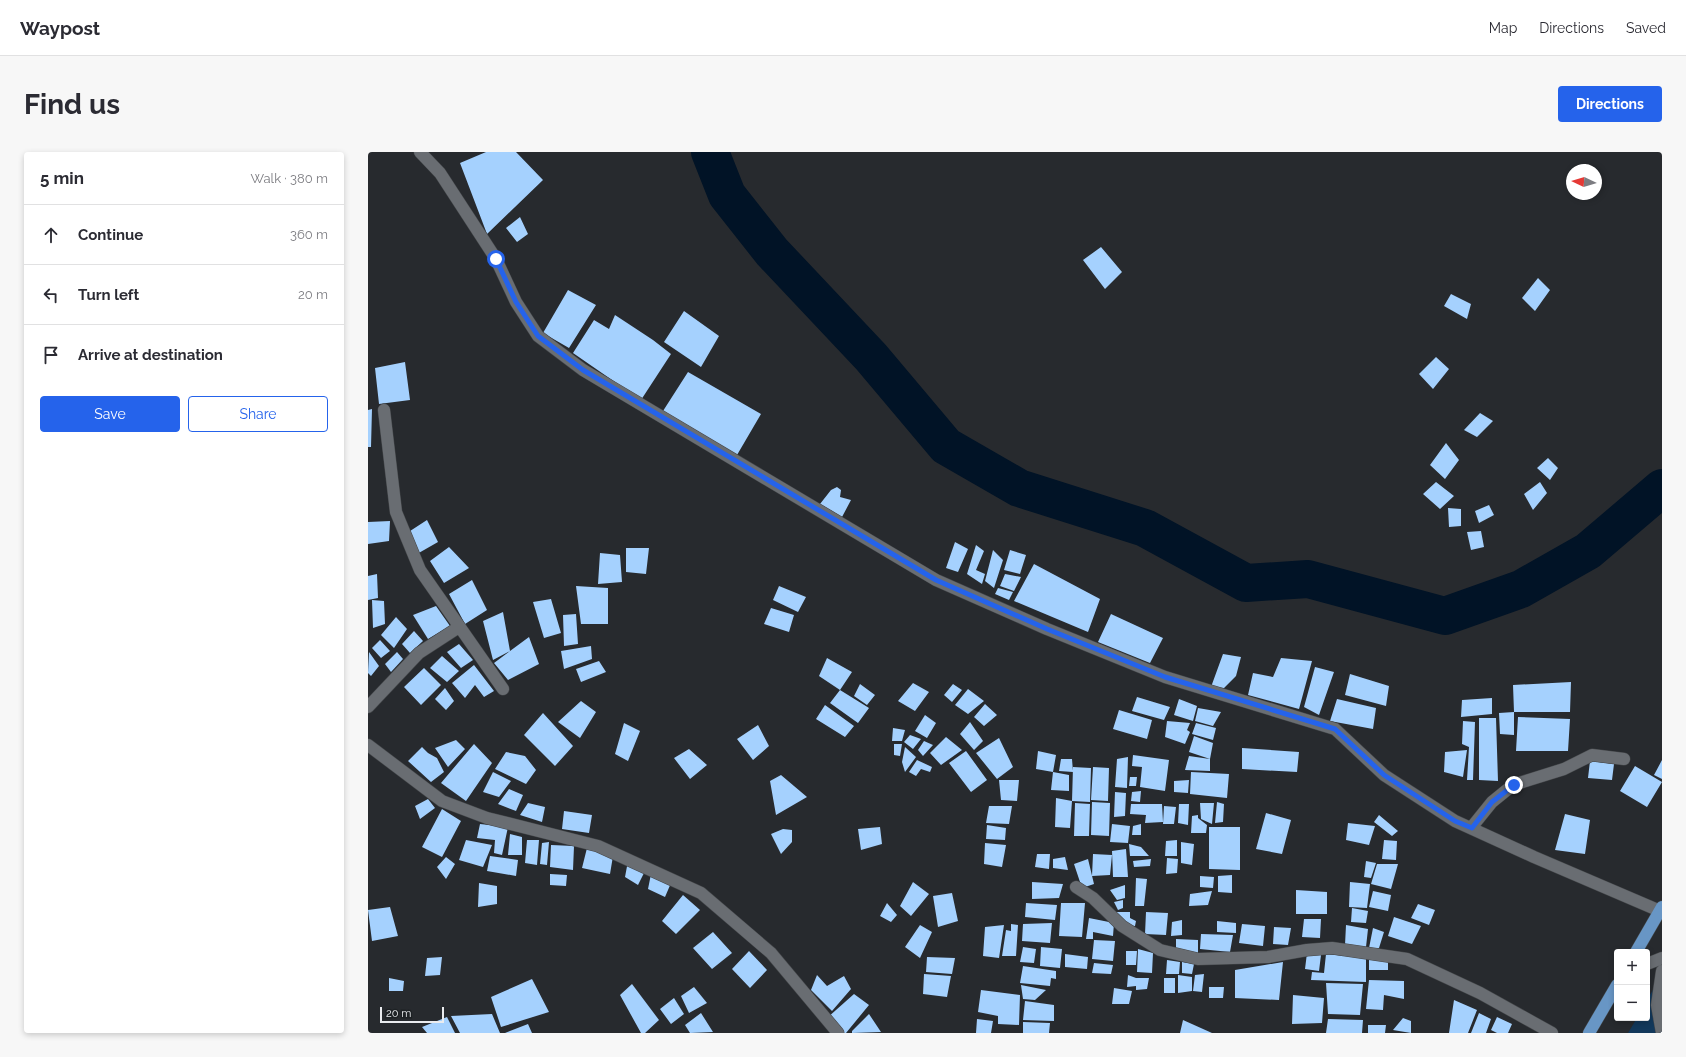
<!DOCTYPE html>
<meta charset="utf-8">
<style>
body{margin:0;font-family:Raleway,sans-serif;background:#f7f7f7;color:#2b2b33}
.controls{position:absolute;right:12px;bottom:12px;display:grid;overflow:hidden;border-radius:4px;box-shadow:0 2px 6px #0003}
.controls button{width:36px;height:36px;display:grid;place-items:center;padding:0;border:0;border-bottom:1px solid #e1e1e2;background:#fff;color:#2b2b33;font:20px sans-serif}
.compass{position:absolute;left:1198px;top:12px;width:36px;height:36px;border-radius:50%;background:#fff;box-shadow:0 2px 6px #0003;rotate:274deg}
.scale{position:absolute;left:12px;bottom:10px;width:64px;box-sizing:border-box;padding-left:4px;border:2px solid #eaecef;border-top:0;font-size:11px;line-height:14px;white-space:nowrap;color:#eaecef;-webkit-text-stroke:3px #1d2124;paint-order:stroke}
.stop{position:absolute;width:12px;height:12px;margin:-9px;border:3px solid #2563eb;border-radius:50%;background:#fff}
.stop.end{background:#2563eb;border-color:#fff;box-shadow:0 1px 4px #0008}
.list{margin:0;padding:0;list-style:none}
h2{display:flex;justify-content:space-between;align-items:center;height:52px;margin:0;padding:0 16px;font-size:17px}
h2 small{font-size:13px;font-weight:400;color:#7c7c81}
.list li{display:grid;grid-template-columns:26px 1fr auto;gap:12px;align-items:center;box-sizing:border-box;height:60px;padding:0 16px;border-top:1px solid #e1e1e2}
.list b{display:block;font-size:15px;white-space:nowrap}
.list em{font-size:13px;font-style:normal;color:#7c7c81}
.actions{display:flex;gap:8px;padding:12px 16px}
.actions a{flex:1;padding:9px 0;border:1px solid #2563eb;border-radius:4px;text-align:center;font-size:14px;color:#2563eb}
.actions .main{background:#2563eb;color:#fff}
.icon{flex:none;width:22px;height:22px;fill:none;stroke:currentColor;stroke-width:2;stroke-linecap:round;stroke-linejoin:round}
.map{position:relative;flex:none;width:1294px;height:881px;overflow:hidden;border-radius:4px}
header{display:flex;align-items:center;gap:24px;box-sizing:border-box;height:56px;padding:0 20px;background:#fff;border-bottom:1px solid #e1e1e2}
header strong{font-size:19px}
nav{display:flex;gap:22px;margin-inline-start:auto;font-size:14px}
.intro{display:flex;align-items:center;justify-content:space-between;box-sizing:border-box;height:96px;padding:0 24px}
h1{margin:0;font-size:28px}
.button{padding:10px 18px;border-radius:4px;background:#2563eb;color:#fff;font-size:14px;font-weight:700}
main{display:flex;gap:24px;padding:0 24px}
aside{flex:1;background:#fff;border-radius:4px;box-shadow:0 2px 6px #0003}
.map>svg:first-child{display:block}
.green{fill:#12385b}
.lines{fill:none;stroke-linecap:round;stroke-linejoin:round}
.river{stroke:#011326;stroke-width:38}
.building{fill:#a5d1fe}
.minor-casing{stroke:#44474a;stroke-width:13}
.major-casing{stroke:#44474a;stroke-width:13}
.minor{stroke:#696d72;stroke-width:12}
.major{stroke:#6896c5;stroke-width:12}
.route{stroke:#2563eb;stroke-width:5}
</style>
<header>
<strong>Waypost</strong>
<nav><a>Map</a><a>Directions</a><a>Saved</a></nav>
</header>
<div class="intro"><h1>Find us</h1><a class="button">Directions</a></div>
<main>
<aside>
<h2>5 min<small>Walk · 380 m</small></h2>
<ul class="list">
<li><svg class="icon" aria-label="ahead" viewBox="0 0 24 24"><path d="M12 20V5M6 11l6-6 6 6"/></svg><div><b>Continue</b></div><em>360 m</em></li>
<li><svg class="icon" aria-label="left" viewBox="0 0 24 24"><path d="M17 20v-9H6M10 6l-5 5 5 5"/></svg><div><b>Turn left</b></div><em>20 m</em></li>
<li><svg class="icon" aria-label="arrive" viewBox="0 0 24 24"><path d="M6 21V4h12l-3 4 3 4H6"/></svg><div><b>Arrive at destination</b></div></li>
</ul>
<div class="actions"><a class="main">Save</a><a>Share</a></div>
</aside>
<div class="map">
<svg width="1294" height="881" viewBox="0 0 1294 881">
<rect width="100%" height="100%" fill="#272a2e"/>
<path class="green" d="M1294,822v59h-34l9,-15h10v-18z"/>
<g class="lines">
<path class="river" d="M342,0l17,43 45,57 99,105 75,89 73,42 126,40 101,55 62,-4 137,37 76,-27 67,-38 74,-63"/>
</g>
<path class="building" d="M118,0h30l27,28 -56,54 -27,-71z
M152,65l8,17 -11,8 -11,-14z
M733,95l21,25 -17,17 -22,-29z
M1170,126l12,12 -15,21 -13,-13z
M200,138l28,15 -27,43 -26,-15z
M1083,142l20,10 -4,15 -23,-13z
M316,159l35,25 -18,31 -37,-25z
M247,163l38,25 18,14 -30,46 -68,-47 21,-33 15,9z
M1068,205l13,12 -16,20 -14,-15z
M37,210l5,38 -31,4 -4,-36z
M320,220l73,42 -24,41 -74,-44z
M4,257l-1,38h-3v-37z
M1112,261l13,8 -16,16 -13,-7z
M1078,291l13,17 -14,19 -15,-14z
M1180,306l10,10 -8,12 -13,-12z
M1068,330l18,14 -14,13 -17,-15z
M1172,330l7,11 -14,17 -9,-16z
M469,335l4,3 -1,7 11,3 -9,17 -22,-13 11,-14z
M1121,353l5,10 -15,8 -4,-12z
M1080,356l13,1v17l-12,1z
M59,368l11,22 -21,12 -10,-21z
M22,369l-1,20 -21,3v-22z
M1113,379l3,16 -13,3 -4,-18z
M587,390l13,7 -10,23 -12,-4z
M608,393l8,6 -8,19 9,4 -3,10 -15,-10z
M81,395l20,21 -25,15 -14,-22z
M258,396h23l-3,26 -20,-2z
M625,398l10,10 -9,28 -9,-7z
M642,398l16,5 -6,19 -16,-4z
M232,401l20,2 2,27 -24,2z
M666,412l66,35 -12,33 -74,-31z
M9,422l1,24 -10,2v-24z
M637,422l16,3 -7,14 -14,-5z
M104,428l15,30 -22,14 -16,-30z
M208,434l32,2v36h-27z
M411,434l27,11 -8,15 -25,-12z
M630,436l15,4 -4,8 -14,-6z
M183,447l10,34 -17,5 -11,-36z
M4,448l12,1 1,23 -12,4z
M68,454l14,20 -22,13 -15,-24z
M403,456l23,7 -5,17 -25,-8z
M135,460l7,39 19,-14 10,27 -31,16 -14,-17 16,-12 -17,9 -10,-39z
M208,462l2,30 -14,2 -1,-31z
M743,462l52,24 -13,25 -52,-21z
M28,465l11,12 -13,19 -13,-13z
M46,479l9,10 -13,12 -8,-9z
M12,488l10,11 -9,7 -9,-10z
M91,492l14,16 -12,8 -14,-16z
M223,494l1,13 -28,10 -3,-18z
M1,500l10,14 -8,10 -3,-3z
M29,500l6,7 -12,13 -6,-8z
M855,502l18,3 -5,19 -12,12 -13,-1z
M74,504l17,15 -12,11 -17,-14z
M459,506l25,14 -12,18 -21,-14z
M913,506l31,3 -13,48 -51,-14 5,-22 20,4z
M231,509l7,11 -25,10 -5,-13z
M106,513l20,26 -10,6 -9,-12 -10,13 -13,-15z
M947,515l19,5 -15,43 -15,-8z
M56,516l17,17 -20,20 -17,-18z
M982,522l39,12 -3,20 -41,-11z
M1203,530l-1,30h-56l-1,-27z
M545,531l16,9 -14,19 -17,-10z
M492,532l15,11 -8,10 -13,-9z
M585,532l9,6 -10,12 -8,-7z
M77,536l9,13 -8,9 -11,-11z
M600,537l16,12 -16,13 -13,-9z
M472,538l29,18 -11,15 -28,-20z
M769,545l33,10 -6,13 -32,-9z
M1124,546v16l-31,3 1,-17z
M811,547l18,7 -4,15 -19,-6z
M969,547l39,9 -3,21 -43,-8z
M213,549l15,11 -16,26 -22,-16z
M617,552l12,11 -13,11 -10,-9z
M457,553l29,21 -9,11 -29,-18z
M830,556l23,4 -8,14 -18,-5z
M751,558l33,10 -5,19 -34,-10z
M1146,560v23l-14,-1 -1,-21z
M175,561l30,33 -18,20 -31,-31z
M557,563l11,8 -9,15 -12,-7z
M1150,565l52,2 -2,32h-52z
M1111,566h17l2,63 -19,-1z
M799,569l23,2 -3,7 3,2 -5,12 -20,-7z
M1095,569l12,1 -2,58h-6l2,-33 -7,-3z
M602,570l13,19 -9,9 -14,-16z
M256,571l16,8 -12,30 -13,-7z
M828,571l20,5 -3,12 -21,-6z
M390,573l11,21 -16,14 -16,-21z
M525,576l12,2 -3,11h-10z
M542,583l11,4 -8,10 -9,-7z
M826,584l19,7 -3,16v12l-25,-1 4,-14 21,3 -21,-7z
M578,585l16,13 -21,15 -11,-12z
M631,586l14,29 -16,12 -21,-26z
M88,588l9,9 -17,18 -13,-19z
M556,589l9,4 -10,11 -5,-6z
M106,592l18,19 -26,38 -25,-18z
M526,592h8l-2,12 -6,-1z
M54,595l6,6 9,5 7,14 -13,10 -23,-21z
M537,595l11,10 -11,15 -3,-10z
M874,596l57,4 -2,20 -55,-3z
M321,597l18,16 -17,14 -16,-21z
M1099,598l-4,27 -19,-5 1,-20z
M598,599l21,29 -16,12 -22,-29z
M670,599l18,4 -3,17 -17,-3z
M138,600l19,4 11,14 -10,14 -31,-15z
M765,603l36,5 -4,31 -25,-4 2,-20 -10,-1z
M760,605l-1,31 -12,-1 2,-28z
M693,607h11l1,13 -14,-1z
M549,608l15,7 -2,5 -9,-3 -5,7 -7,-4z
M1294,608v19l-8,-4z
M1222,609l24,3 -2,16 -24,-2z
M1267,614l27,16 -15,25 -27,-16z
M705,615l18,1 -1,34 -18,-1 -2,27 -15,-1 1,-29 16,3z
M725,615l16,1 -1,33 -17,-1z
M125,620l18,9 -12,16 -16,-5z
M685,620l16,3v16l-18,-1z
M823,620l38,2 -2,24 -37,-4z
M413,623l26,22 -31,18 -6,-34z
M762,625h7l-1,9h-7z
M631,628h20l-2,21 -16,-1z
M821,628l-1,13 -14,-1v-11z
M141,637l14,6 -7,16 -18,-7z
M773,639l-1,11 -9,-1 1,-9z
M747,640l11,1 -1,23 -11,1z
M60,647l7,9 -15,11 -5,-13z
M724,650l18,1 -1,33 -18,-1z
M849,650l7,2 -1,18 -8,1z
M160,651l17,4 -3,15 -22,-7z
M707,651l15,1 -1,32h-15z
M832,651h14l-2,21 -11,-5z
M763,652h31l1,18 -18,1 1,-8 -16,-1z
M811,652h10l-1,21 -10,-2z
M621,654h23l-3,18 -23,-1z
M796,654l12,1 -2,17h-11z
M74,657l19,12 -19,36 -20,-10z
M196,659l28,4 -3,18 -27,-4z
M898,661l25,7 -9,34 -26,-5z
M1197,662l25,6 -5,34 -30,-4z
M830,663v3l9,7 -1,8h-15l1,-17z
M1011,663l19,16 -6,5 -18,-14z
M980,671l27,3 -6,19 -23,-5z
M112,672l28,3 -6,28 -8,-2 1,-13 -18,-2z
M744,672l18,2 -2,17 -18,-1z
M773,672v11h-9l1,-9z
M619,673l19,3 -1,12 -19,-1z
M512,675l2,17 -21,6 -3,-21z
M841,675h31v43l-31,-1z
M415,677l9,1v12l-11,12 -10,-20z
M142,682l12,3v18h-14z
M98,688l26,5 -9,22 -24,-7z
M159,688h12l-2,25 -12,-2z
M809,688v16h-12l1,-15z
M1016,688l13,1 -1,19 -14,-1z
M181,690l-2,23 -7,-1 2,-21z
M813,690l13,2 -2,21 -11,-2z
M617,691l21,2 -4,22 -18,-3z
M761,692l12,3 8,9h-19z
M183,693l23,1 -1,24 -23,-3z
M219,696l26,8 -3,18 -28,-6z
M758,697l2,28h-15l-1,-26z
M669,702h13l-1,15 -14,-2z
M725,702l19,1 -2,20 -18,1z
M122,704l28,4 -2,16 -29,-5z
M78,705l9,7 -9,15 -9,-12z
M697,705l3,13 -15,-2v-9z
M799,706l11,1 -1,14 -11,1z
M720,707l6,25 -12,4 -8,-24z
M783,707l-1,7 -16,1 -1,-6z
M260,709l18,8 -8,16 -13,-8z
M998,709l10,2 -5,15 -7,-1z
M1009,712h21l-7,25 -20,-5z
M182,722l17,1 -1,11 -16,-1z
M283,722l20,9 -6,14 -17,-8z
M864,723v18l-14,-1v-16z
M832,724l14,1 -1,11 -13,-1z
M768,726l11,1 -3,27h-9z
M545,730l16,12 -18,22 -11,-10z
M664,730l31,2 -4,14 -27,1z
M982,730l20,2 -3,24 -18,-1z
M111,731l18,3v18l-19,3z
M757,733v13l-8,2 -7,-10z
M928,738l31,2v22h-31z
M844,739l-4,14 -19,1 1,-12z
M1005,739l18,4 -3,16 -19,-4z
M584,741l6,28 -20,6 -5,-31z
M315,743l17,15 -24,24 -14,-13z
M755,748v8l-5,2 -4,-8z
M519,751l10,12 -6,7 -11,-6z
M658,751l31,2 -2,15 -30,-3z
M693,751h24l-3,34 -23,-1z
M1050,752l17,6 -6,15 -18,-7z
M22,755l8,29 -26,5 -4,-31z
M984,756l16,3 -2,12 -15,-1z
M746,760h16v6l6,3 -1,5 -10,-1z
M778,760l22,1 -2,22 -21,-1z
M1026,765l27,9 -9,18 -24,-8z
M721,766l25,5 -1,13 -20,-4v7h-7z
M936,767h17l-1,19 -18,-1z
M814,768v15l-11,1 1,-14z
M849,769l19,2v10l-19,-1z
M684,771l-2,20 -28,-2 1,-17z
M643,772l7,1 -2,31h-14l4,-26 5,1z
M874,772l23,2 -2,20 -24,-3z
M552,773l12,7 -12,26 -15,-11z
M636,773l-5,33 -16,-2 2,-29z
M978,773l22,4 -2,18 -21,-2z
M906,775l17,1 -3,17 -15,-1z
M1005,776l11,4 -5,16h-10z
M345,780l19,21 -20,16 -19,-21z
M833,782l32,1 -3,17 -30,-3z
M808,787l22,1v14l-22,-3z
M726,788l21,1 -2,20 -21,-2z
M655,795l13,2 -2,14 -14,-1z
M673,795l21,2 -2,19 -20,-2z
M770,797l15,4 -1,20 -15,-1z
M381,799l18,19 -17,18 -18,-19z
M758,799h11l-1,14h-10z
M939,801l14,2 -2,16 -14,-2z
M697,802l23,3 -1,12 -22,-2z
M958,802l40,4v24l-55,-2 1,-8 12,1z
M74,805l-2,18 -15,1 2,-18z
M559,805l28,1 -3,16 -26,-2z
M1001,806l19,2v10h-19z
M799,808l13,2 -1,12h-13z
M814,810l12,2 -2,10 -10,-1z
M915,810l-4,38 -44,-2v-28z
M726,811l19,2 -2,9 -19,-1z
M655,814l33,5v8l-5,-1 -1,8 -30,-3z
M556,822l27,2 -4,21 -24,-3z
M836,822l-2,18 -9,-1 2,-16z
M449,823l10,11 17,-10 7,13 -19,22 -21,-21z
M760,823l8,3h13l-2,11 -11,1v-4l-9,1z
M810,823l14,2v14l-14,2z
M21,826l15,3 -1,10h-14z
M796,826h11v15h-11z
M164,827l17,33 -48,15 -10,-30z
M1001,828l35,1v18l-20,-4 -1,15 -17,-1z
M958,831l37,1 -3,31 -32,-1z
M264,832l27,36 -14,13h-4l-21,-38z
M653,833l25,5 -11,10 -12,-1z
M326,835l13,16 -18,10 -8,-17z
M841,835h15l-1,11h-14z
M746,836l18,3 -3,13h-17z
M613,838l39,5 -1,30 -21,-1v-8l-20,-4z
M486,842l15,11 -23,28h-3l-16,-15z
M925,843l31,3 -2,25 -30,1z
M306,846l10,16 -13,10 -11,-15z
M1086,848l23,10 -9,23h-19z
M657,849l29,4v16l-31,-1z
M333,861l12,19 -23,1 -5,-8z
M1111,861l12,6 -5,14h-15z
M124,862l8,19h-40l-9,-17z
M501,862l12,18 -29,1v-2z
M79,865l8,16h-28l-5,-6z
M1129,865l15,7 -4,9h-11l-6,-3z
M1035,866l8,3v12l-18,-3z
M609,867l16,2 -2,12h-15z
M960,867l35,1 -1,13h-36z
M815,868l29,13h-32z
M655,870l27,1 -1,10h-26z
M160,872l4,9h-27z
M1000,873h18l-1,8h-17z"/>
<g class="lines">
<defs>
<path id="minor" d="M52,0l20,21 56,86 20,43 22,34 45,34 353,210 111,49 118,48 170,52 49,46 71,46 79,36 126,54
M16,258l12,102 24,58 83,119
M0,555l51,-54 40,-26
M0,593l74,56 45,17 111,28 103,47 70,60 67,80
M1103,676l21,-26 21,-17 51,-16 28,-14 32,4
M708,735l17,11 29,28 38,24 38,9 70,-2 39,-7 25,-2 75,11 73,34 72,40
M1279,812l15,-6
M1294,819l-5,34 5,28"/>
<path id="major" d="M1268,800l26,-45
M1221,881l28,-48"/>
</defs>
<use href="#minor" class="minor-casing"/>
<use href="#major" class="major-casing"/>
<use href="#minor" class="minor"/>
<use href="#major" class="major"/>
</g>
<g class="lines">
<path class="route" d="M128,107l20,43 22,34 45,34 353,210 111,49 118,48 170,52 49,46 71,46 17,7 20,-26 22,-17"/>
</g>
</svg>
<div class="controls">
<button>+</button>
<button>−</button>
</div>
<svg class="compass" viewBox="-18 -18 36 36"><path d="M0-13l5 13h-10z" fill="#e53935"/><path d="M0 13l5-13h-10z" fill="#7c7c81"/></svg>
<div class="scale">20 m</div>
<div class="stop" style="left:128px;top:107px"></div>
<div class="stop end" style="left:1146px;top:633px"></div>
</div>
</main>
